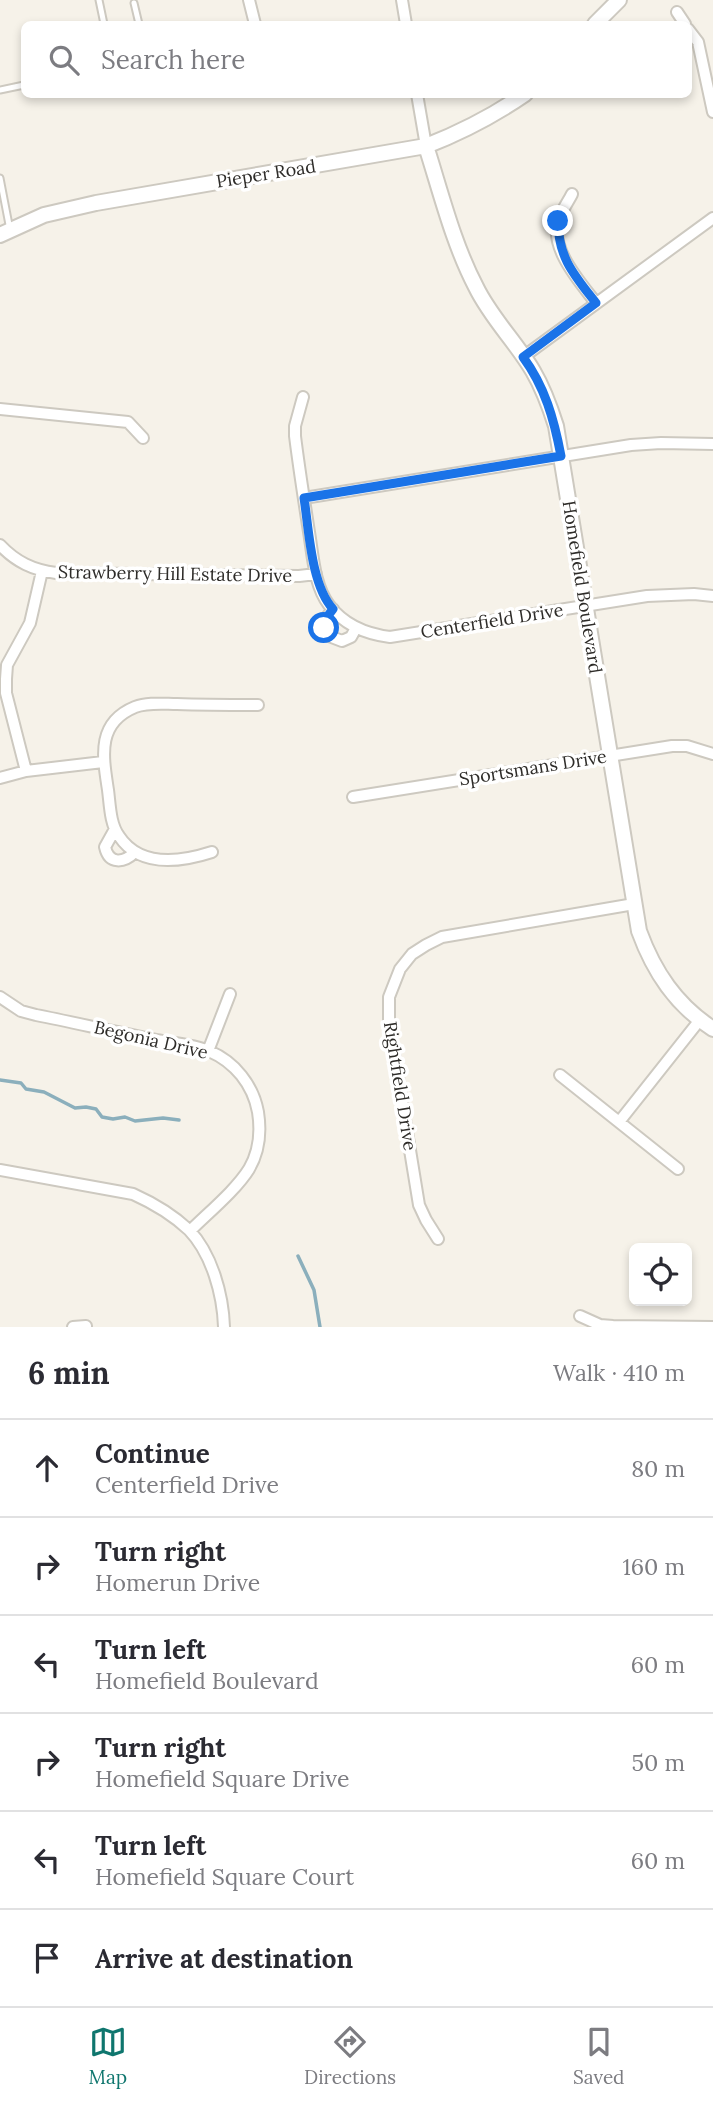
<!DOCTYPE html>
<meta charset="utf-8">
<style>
body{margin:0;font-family:Lora,serif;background:#f2f2f3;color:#2b2b33}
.controls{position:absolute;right:21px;bottom:21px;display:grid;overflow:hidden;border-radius:10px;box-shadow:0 4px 10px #0003}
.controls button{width:63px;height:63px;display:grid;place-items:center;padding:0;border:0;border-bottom:2px solid #e1e1e2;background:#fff;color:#2b2b33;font:35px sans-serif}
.stop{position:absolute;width:21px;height:21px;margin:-16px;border:5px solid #1a73e8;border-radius:50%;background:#fff}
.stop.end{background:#1a73e8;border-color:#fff;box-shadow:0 2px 7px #0008}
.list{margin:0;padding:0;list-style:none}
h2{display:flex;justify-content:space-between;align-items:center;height:91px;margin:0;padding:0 28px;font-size:30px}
h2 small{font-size:23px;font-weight:400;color:#7c7c81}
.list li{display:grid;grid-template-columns:46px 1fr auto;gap:21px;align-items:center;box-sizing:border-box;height:98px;padding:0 28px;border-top:2px solid #e1e1e2}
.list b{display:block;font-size:26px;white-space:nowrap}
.list p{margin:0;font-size:23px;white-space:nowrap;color:#7c7c81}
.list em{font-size:23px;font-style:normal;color:#7c7c81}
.icon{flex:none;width:38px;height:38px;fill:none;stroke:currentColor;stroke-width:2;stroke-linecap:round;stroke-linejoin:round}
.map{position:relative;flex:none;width:713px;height:1327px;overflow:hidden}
.search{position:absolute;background:#fff;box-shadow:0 4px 10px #0003;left:21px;right:21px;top:21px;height:77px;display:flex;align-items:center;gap:18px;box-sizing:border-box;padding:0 24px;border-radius:10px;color:#7c7c81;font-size:26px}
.sheet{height:679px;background:#fff}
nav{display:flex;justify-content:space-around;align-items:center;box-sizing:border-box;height:98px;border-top:2px solid #e1e1e2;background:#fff;font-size:19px;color:#7c7c81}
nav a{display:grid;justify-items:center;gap:4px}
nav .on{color:#0f766e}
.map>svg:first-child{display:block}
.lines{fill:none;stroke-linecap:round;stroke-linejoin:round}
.stream{stroke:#8bafbc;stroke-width:3.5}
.service-casing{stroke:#cdc9c0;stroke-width:9}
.minor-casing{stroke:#cdc9c0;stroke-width:14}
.tertiary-casing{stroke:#cdc9c0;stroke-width:18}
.service{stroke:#fff;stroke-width:5}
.minor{stroke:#fff;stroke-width:10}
.tertiary{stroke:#fff;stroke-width:14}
.route{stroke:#1a73e8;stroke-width:9}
.labels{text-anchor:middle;stroke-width:7;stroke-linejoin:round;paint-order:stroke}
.street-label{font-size:18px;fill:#2e2c29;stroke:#fff}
</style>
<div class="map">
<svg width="713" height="1327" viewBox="0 0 713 1327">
<rect width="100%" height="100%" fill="#f6f2e9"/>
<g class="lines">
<path class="stream" d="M0,1080l21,3 5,6 18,3 31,16 11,-1 10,2 6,8 11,2 12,-2 10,4 28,-3 16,2
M298,1256l16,34 6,37"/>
<defs>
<path id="service" d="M99,0l5,24
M134,3l5,21
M0,90l24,-5
M0,178l10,52"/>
<path id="minor" d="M249,0l6,24
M402,0l4,24
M677,12l8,12
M688,29l10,13 15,70
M417,94l9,52
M572,194c-4,8 -10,16 -13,25 -11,28 21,63 37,84
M523,357l190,-139
M303,397l-8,29v10c4,32 9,64 14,96 4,24 5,53 20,73 15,20 37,29 61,32l257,-41 47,-2 19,2
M0,409l128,13 15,16
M304,498l327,-53 30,-2 52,1
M0,545c16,17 33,25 56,28l243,3 17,-2
M333,609l-6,8 -3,11 5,8 13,5 9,-4 5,-9
M26,771l-20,-78v-14l1,-14 23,-42 12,-52
M0,778l26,-7 77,-9
M353,797l319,-51h15l26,8
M115,829l-10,18c4,18 19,16 30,5
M212,852c-31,10 -72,16 -93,-16 -9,-12 -9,-31 -11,-46 -5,-33 -12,-67 27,-83 13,-5 29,-3 42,-3 27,1 54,1 81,1
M0,997l21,14 15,4c40,8 80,17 121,25 17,3 37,5 52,11 26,11 44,34 49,61 3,19 1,40 -9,57 -13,21 -41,44 -59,62
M208,1051l22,-57
M560,1075l118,94
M619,1122l80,-101
M0,1170l133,24c20,9 40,21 56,36 23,24 34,65 35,97
M438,1239l-12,-19 -7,-15 -30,-183v-25l11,-28 12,-15 14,-9 16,-8 192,-33
M580,1316l20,9 13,1 100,1
M73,1327l13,-1"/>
<path id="tertiary" d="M595,24l24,-24
M426,146c15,47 27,97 50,141 15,31 40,55 57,84 10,17 17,36 23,55l83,505c15,41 37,74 74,98
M0,235l44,-20 52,-12 330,-57c36,-14 67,-30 99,-52"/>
</defs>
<use href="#service" class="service-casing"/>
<use href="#minor" class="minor-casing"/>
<use href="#tertiary" class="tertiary-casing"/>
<use href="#service" class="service"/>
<use href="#minor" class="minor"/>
<use href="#tertiary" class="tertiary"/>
</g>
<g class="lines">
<path class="route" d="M324,628l3,-11 6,-8c-22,-24 -24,-79 -29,-111l257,-42c-7,-37 -16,-69 -38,-99l73,-54c-21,-27 -38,-45 -38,-82"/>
</g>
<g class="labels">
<g class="street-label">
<text transform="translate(266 174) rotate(-9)" y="6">Pieper Road</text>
<text transform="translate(175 574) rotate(1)" y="6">Strawberry Hill Estate Drive</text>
<text transform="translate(582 587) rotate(81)" y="6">Homefield Boulevard</text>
<text transform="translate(492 621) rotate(-9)" y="6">Centerfield Drive</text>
<text transform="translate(533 768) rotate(-9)" y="6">Sportsmans Drive</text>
<text transform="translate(151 1040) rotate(13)" y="6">Begonia Drive</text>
<text transform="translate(400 1086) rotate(81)" y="6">Rightfield Drive</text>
</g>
</g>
</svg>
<div class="controls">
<button><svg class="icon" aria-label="locate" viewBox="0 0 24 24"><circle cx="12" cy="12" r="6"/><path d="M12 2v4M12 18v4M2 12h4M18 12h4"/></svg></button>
</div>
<div class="stop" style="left:324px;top:628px"></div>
<div class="stop end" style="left:558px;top:221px"></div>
<div class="search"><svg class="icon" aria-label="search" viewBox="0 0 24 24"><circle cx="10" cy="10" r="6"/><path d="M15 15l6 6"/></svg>Search here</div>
</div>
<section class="sheet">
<h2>6 min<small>Walk · 410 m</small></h2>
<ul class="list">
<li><svg class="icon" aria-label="ahead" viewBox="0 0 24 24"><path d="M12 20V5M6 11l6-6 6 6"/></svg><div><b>Continue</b><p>Centerfield Drive</p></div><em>80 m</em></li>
<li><svg class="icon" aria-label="right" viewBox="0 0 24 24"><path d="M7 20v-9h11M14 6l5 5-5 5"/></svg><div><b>Turn right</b><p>Homerun Drive</p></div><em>160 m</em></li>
<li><svg class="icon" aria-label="left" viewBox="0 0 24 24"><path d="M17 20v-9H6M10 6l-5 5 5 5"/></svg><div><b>Turn left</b><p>Homefield Boulevard</p></div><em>60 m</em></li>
<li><svg class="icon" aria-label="right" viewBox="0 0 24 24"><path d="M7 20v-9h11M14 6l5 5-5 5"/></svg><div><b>Turn right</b><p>Homefield Square Drive</p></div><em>50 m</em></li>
<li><svg class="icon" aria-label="left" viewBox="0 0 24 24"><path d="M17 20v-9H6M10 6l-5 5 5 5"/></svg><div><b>Turn left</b><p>Homefield Square Court</p></div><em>60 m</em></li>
<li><svg class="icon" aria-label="arrive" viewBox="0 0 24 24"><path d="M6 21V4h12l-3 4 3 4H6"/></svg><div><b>Arrive at destination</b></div></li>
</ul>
</section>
<nav>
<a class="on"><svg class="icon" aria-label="map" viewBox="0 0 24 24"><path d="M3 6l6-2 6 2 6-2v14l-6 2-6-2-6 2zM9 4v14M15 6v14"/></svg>Map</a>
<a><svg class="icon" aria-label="directions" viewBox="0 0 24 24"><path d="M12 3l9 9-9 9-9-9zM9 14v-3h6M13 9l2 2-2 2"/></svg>Directions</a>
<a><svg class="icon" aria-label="saved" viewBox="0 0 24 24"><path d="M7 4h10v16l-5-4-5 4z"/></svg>Saved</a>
</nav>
